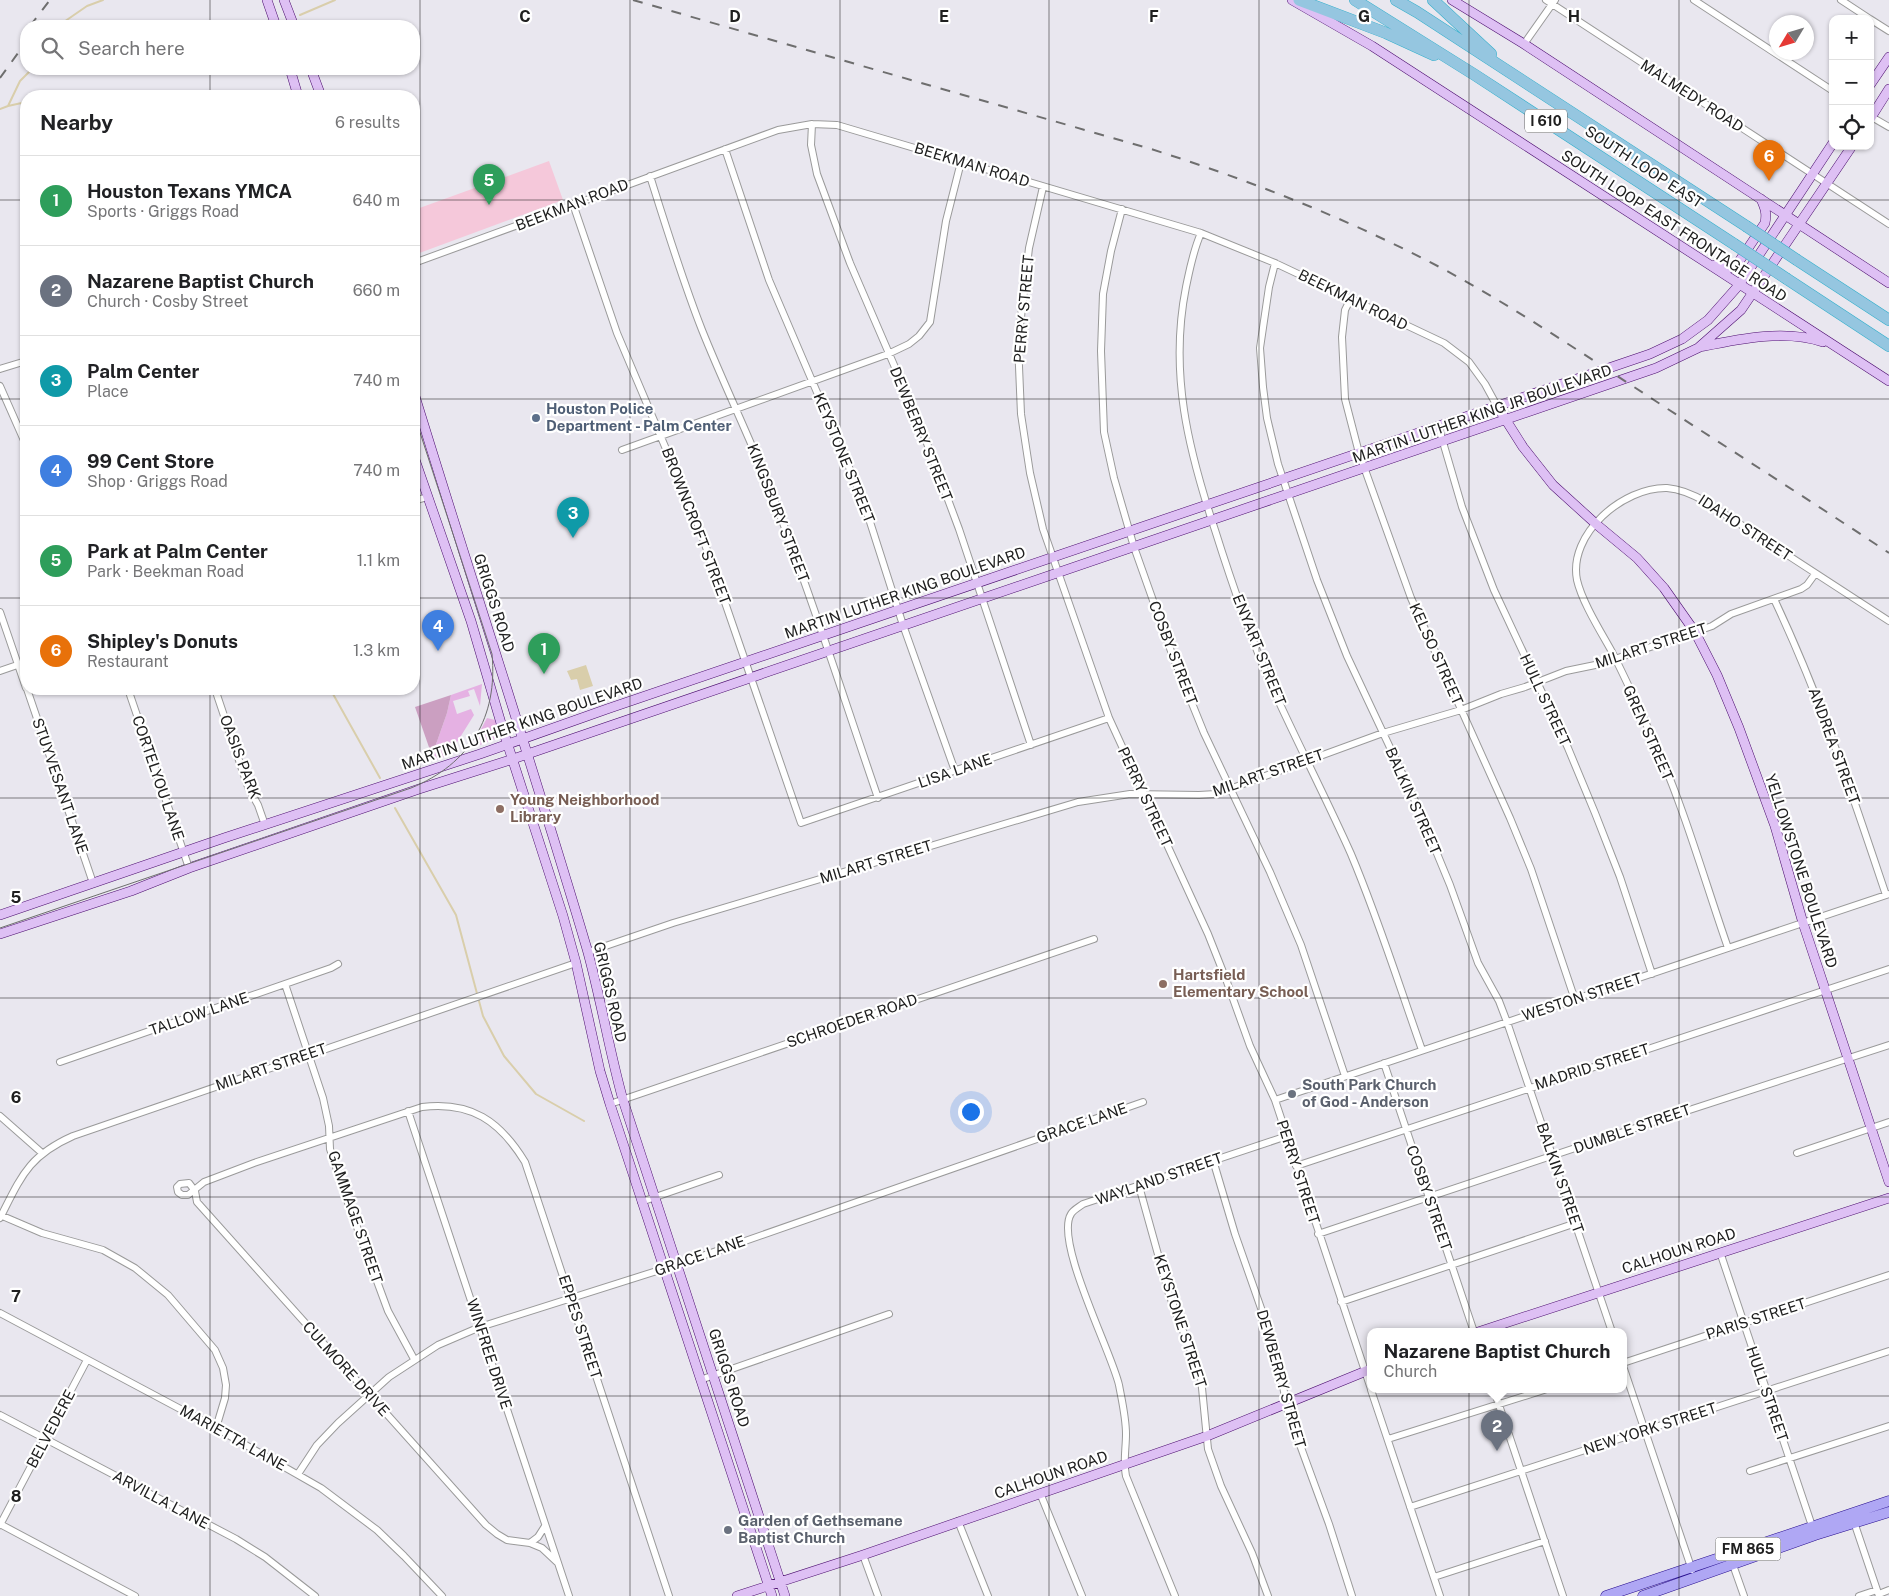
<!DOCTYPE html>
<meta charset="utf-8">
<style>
body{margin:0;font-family:"Public Sans",sans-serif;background:#f6f6f6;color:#202124}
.controls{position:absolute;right:15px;top:15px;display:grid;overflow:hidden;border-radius:10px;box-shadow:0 1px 4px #0004}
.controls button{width:45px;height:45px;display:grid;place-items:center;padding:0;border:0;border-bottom:1px solid #e0e0e0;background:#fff;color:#202124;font:25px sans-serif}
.compass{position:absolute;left:1769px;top:15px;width:45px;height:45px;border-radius:50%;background:#fff;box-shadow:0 1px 4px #0004;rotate:232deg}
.you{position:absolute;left:970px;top:1111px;width:18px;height:18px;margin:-12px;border:4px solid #fff;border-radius:50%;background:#1a73e8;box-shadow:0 0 0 8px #1a73e833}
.badge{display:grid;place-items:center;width:32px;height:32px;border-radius:50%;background:#db2777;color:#fff;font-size:16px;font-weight:700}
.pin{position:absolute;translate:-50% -41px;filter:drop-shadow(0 1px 2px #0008)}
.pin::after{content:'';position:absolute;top:26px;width:18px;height:15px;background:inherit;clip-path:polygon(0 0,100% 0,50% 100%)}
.popup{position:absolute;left:1367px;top:1328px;width:260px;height:65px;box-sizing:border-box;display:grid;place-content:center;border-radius:10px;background:#fff;filter:drop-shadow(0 1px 4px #0005);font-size:16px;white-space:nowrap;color:#757577}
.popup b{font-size:19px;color:#202124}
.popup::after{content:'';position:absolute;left:50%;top:100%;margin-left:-10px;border:10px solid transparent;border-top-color:#fff}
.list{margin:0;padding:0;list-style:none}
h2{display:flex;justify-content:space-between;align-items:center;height:65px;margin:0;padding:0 20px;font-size:21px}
h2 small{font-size:16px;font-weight:400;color:#757577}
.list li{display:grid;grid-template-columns:32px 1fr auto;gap:15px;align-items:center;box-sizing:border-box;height:90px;padding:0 20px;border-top:1px solid #e0e0e0}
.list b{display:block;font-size:19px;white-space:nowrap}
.list p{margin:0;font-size:16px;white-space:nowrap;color:#757577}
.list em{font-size:16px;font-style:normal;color:#757577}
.icon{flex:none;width:28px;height:28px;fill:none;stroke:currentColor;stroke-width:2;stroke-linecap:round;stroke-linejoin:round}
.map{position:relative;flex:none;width:1889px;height:1596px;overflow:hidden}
.search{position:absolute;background:#fff;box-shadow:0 1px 4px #0004;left:20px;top:20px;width:400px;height:55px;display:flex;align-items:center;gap:12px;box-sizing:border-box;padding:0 18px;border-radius:20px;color:#757577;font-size:19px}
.panel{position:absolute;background:#fff;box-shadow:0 1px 4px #0004;left:20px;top:90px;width:400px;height:605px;border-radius:20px}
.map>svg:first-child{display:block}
.grass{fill:#e5b1e3}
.forest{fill:#cb9fc1}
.park{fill:#f5c8da}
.water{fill:#d9ceab}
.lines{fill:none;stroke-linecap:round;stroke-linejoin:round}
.stream{stroke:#d9ceab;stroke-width:2}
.street-casing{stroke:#9a9a9a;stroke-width:8}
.secondary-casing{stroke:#4c0e6f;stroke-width:10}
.primary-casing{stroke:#270d8e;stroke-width:11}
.highway-casing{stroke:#35b0cc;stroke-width:12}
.street{stroke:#fff;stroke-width:6}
.secondary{stroke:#dec0f4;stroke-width:9}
.primary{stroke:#afa7f4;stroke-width:10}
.highway{stroke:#95c6e0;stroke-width:11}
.tram{stroke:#6e6e6e;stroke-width:1}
.rail{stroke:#6e6e6e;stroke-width:2;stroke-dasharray:10 10;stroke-linecap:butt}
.highway-bridge-casing{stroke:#35b0cc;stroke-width:12;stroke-linecap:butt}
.highway-bridge{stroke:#95c6e0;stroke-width:11}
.grid{fill:none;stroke:#202020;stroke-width:1;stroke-opacity:0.55}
.service-dot{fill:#5c6f8a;stroke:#fff;stroke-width:2}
.education-dot{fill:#8d6e63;stroke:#fff;stroke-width:2}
.worship-dot{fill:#6b7280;stroke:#fff;stroke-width:2}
.labels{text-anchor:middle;stroke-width:4.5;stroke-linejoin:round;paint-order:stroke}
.shield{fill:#fff;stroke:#636363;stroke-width:1}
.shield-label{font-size:14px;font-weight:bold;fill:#202020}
.street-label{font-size:15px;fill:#202020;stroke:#fff}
.service-label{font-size:15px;font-weight:bold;fill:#4e5e75;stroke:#fff;text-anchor:start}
.education-label{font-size:15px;font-weight:bold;fill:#785e54;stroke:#fff;text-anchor:start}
.worship-label{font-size:15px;font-weight:bold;fill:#5b616d;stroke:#fff;text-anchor:start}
.grid-label{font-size:16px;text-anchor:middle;font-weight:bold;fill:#202020;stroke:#fff;stroke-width:4.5;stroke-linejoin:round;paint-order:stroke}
</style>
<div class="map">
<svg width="1889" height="1596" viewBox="0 0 1889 1596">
<rect width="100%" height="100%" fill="#e9e7ef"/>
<path class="grass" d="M482,684l-2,22 -6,-17 -6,2 2,5 -17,5 4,13 14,-5 3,6 -25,40 -15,6 -3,-8 3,-3 13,-37 4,-18z
M487,718l8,2 4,15 -1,3 -21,8h-5z"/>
<path class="forest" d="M451,695l-4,18 -13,37 -3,3 -16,-46z"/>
<path class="park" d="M549,161l14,39 -149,55v-45z"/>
<path class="water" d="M586,665l7,21 -13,4 -3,-11 -6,1 -4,-9z"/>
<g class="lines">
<path class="stream" d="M300,15l35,-15
M58,26l29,-20 16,-6
M8,106l12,-25 12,-12
M0,109l8,-3 18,-4
M327,689l6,5 47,84
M395,808l61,107 27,101 21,40 32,38 48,27"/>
<defs>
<path id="street" d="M1546,0l343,224
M1694,0l139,91
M1841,0l29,19
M1870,19l19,12
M1524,44l31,-44
M1870,116l19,11
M812,124l-1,21 6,29 33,89 72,167 37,99 72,216
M725,149l44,131 94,220 40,125 52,146
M650,176c16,51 32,103 52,154 22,55 48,108 70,164 39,100 71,202 106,304
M1043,187l-14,61 -11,95 3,71 9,59 13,56 66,189 99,216 19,48 23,64 25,54 96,289
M573,204l44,129 82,194 102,296 308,-105
M1122,209l-11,42 -8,43 -2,57 3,81 10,46 20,69 38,107 32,79 66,139 31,73 44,131
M1201,233c-8,18 -11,35 -15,54 -17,85 2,162 29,243 17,54 35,107 58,159 25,55 53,109 78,165 27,64 48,131 71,196
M414,263l364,-133 34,-6 25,1 364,108 74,30 169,80 25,19 16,22 12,22
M1275,263l-6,24 -9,61 3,39 4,31 11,46 39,116 30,76 70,149 33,80 28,78 21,38 8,21 105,310
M1351,298l-6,12 -3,27 3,62 14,54 52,145 99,220 21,51 44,131
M0,369l26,-8
M0,386l26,59
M1438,425l24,82 32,83 74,158 27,65 25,64 32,97
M622,450l266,-96 21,-10 10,-8 11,-14 16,-101 15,-59
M414,501l13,-4
M1774,599c46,97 78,195 112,296
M0,612l26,76
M0,671l26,-9
M27,689l66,194
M128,689l61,179
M215,689l33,98 10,18 7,20
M1728,948c-24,-69 -44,-141 -74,-207 -14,-30 -27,-60 -42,-89 -11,-20 -30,-50 -35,-72 -9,-46 46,-93 90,-92 14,1 27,7 39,14l183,119
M588,952l85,-29 405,-121 52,-8 69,1 17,-1 167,-61 78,-23 40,-16 24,-7 41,-16 34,-7 95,-32 17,-6 19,-12 70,-25 6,-4 8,-11
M285,984l38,114 6,28 1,23 17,51 41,111 26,48
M60,1062l271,-94 7,-4
M1384,1063l90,269
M1275,1100l614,-206
M610,1104l484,-165
M408,1111l161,485
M0,1116l42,37
M1797,1153l92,-31
M1213,1160l22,74 41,117 12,61 41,112 23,72
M1296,1166l593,-197
M1139,1186l30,108 32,84 7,71 13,37 31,67 16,43
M641,1202l78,-27
M0,1215l42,18 61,17 32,18 33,27 47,55 8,18 3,17 -1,13 -9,30
M0,1218c21,-41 28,-62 73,-82l503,-173
M1318,1234l356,-119 215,-70
M1720,1252l93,277
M1341,1302l235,-79
M0,1313l216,115 105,60 56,42 27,26 38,40
M1623,1363l266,-88
M1623,1366l69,204
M700,1380l189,-66
M1371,1390l69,206
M1494,1390l69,206
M0,1415l236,124 29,18 50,39
M1388,1439l156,-49
M1750,1471l139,-45
M298,1474l19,-29 21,-22 51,-46 49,-32 42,-18 202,-64 461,-161
M1040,1493l42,103
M1410,1507l479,-156
M958,1521l30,75
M1854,1522l25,74
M0,1524l135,72
M0,1525l87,-165
M530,1543l8,-6 7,-11
M863,1555l15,41
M1732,1562l12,34
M558,1563l-16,-15 -12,-5 -23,-3 -10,-6 -11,-9 -289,-323 -2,-11 -6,-8 -9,1 -3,3 1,5 4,3h6l16,-13 50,-19 168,-56c49,-6 78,14 103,55l144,434
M1434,1577l111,-36
M1879,1594l10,-4
M1175,1596l-49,-120c-3,-14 0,-27 0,-42 0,-16 -4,-33 -7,-49 -7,-32 -65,-144 -48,-171 2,-4 8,-7 12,-10l204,-68
M1859,1596l18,-6"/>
<path id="secondary" d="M267,0l9,26
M284,0l10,26
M1292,0l80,46 517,335
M1452,0l72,44 365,239
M290,69l8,27
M311,69l10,27
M1870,85l19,-28
M1870,119l19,-30
M1715,265l13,4 10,-6 27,-40c2,-10 0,-15 -4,-24
M1700,347c39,-8 85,-18 123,-5
M414,393c57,186 118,370 173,556 14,50 22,101 36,151l162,496
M1497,406l26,41 30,38 43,39 41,34 27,30 31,44 22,43 22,53 36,98 28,97 86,259
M414,457l57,164 32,109 60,186 13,47 24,108 10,33 162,492
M0,915l224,-77 256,-84 127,-45 1043,-355 32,-15 26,-19 31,-35 94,-142
M0,934l131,-43 58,-23 230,-79 94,-30 1143,-391 42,-20 43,-38 111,-164
M1478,1332l411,-134
M737,1596l126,-41 344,-119 164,-67"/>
<path id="primary" d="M1606,1596l283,-95
M1643,1596l172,-61 74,-23"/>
<path id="highway" d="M1299,0l87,33 48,22
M1355,0l120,75 259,169
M1396,0l21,12 329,214
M1433,0l58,54
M1797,260l92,60
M1787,279l102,67"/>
</defs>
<use href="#street" class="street-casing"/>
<use href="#secondary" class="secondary-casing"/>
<use href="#primary" class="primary-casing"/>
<use href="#highway" class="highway-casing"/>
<use href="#street" class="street"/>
<use href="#secondary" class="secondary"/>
<use href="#primary" class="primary"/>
<use href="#highway" class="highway"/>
<path class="tram" d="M0,928l411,-140c59,-24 87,-71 81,-134l-78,-240"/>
<path class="rail" d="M633,0l518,149c95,30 187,66 275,111 78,40 154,92 228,140 78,51 157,101 235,153
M30,26l20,-26
M0,78l26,-36"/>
<defs>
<path id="highway-bridge" d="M1746,226l51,34
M1734,244l53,35"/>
</defs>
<use href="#highway-bridge" class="highway-bridge-casing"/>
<use href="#highway-bridge" class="highway-bridge"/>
</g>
<path class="grid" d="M210,0v26M420,0v1596M630,0v1596M840,0v1596M1049,0v1596M1259,0v1596M1469,0v1596M1679,0v1596M210,69v27M0,200h26M414,200h1475M0,399h26M414,399h1475M0,598h26M414,598h1475M210,689v907M0,798h1889M0,998h1889M0,1197h1889M0,1396h1889"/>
<circle class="service-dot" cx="536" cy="418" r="5"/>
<g class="education-dot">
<circle cx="500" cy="809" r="5"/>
<circle cx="1163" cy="984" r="5"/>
</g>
<g class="worship-dot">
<circle cx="1292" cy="1094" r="5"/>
<circle cx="728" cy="1530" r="5"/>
</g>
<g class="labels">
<g class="shield">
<rect x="1525" y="109.5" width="42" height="23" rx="4"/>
<rect x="1715.5" y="1537.5" width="65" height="23" rx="4"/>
</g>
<g class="shield-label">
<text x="1546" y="126">I 610</text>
<text x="1748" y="1554">FM 865</text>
</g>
<g class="street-label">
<text transform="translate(1692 96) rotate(33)" y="5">MALMEDY ROAD</text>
<text transform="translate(972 165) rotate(17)" y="5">BEEKMAN ROAD</text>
<text transform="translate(1644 167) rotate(33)" y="5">SOUTH LOOP EAST</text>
<text transform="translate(572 205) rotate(-21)" y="5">BEEKMAN ROAD</text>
<text transform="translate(1674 226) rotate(33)" y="5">SOUTH LOOP EAST FRONTAGE ROAD</text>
<text transform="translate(1353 300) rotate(26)" y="5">BEEKMAN ROAD</text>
<text transform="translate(1024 309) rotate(-85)" y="5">PERRY STREET</text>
<text transform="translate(1482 414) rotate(-19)" y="5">MARTIN LUTHER KING JR BOULEVARD</text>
<text transform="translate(921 434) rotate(68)" y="5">DEWBERRY STREET</text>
<text transform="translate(844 458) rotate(68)" y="5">KEYSTONE STREET</text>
<text transform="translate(778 513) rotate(69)" y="5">KINGSBURY STREET</text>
<text transform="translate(696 526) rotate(69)" y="5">BROWNCROFT STREET</text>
<text transform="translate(1745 528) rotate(33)" y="5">IDAHO STREET</text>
<text transform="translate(905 593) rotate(-19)" y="5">MARTIN LUTHER KING BOULEVARD</text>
<text transform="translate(494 603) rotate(72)" y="5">GRIGGS ROAD</text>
<text transform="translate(1651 646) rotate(-18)" y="5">MILART STREET</text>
<text transform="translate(1259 650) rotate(68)" y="5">ENYART STREET</text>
<text transform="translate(1173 653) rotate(69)" y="5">COSBY STREET</text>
<text transform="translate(1436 654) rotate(66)" y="5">KELSO STREET</text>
<text transform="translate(1545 700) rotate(65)" y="5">HULL STREET</text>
<text transform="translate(522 724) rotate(-19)" y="5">MARTIN LUTHER KING BOULEVARD</text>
<text transform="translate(1648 733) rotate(66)" y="5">GREN STREET</text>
<text transform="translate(1834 746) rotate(70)" y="5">ANDREA STREET</text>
<text transform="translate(240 757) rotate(69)" y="5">OASIS PARK</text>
<text transform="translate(955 771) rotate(-19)" y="5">LISA LANE</text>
<text transform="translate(1268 773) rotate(-19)" y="5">MILART STREET</text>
<text transform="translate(158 778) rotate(71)" y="5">CORTELYOU LANE</text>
<text transform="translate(60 786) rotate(71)" y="5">STUYVESANT LANE</text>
<text transform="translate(1145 797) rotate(65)" y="5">PERRY STREET</text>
<text transform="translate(1413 801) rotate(66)" y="5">BALKIN STREET</text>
<text transform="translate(876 862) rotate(-17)" y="5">MILART STREET</text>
<text transform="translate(1801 871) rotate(72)" y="5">YELLOWSTONE BOULEVARD</text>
<text transform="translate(610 992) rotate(77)" y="5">GRIGGS ROAD</text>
<text transform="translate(1582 997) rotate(-18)" y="5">WESTON STREET</text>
<text transform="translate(199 1014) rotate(-19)" y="5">TALLOW LANE</text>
<text transform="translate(852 1021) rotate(-19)" y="5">SCHROEDER ROAD</text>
<text transform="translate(271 1067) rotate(-19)" y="5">MILART STREET</text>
<text transform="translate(1592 1067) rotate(-18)" y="5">MADRID STREET</text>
<text transform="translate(1082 1123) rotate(-19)" y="5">GRACE LANE</text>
<text transform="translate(1632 1129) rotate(-19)" y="5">DUMBLE STREET</text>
<text transform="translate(1298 1172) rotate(72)" y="5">PERRY STREET</text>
<text transform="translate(1560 1178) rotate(71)" y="5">BALKIN STREET</text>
<text transform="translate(1159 1179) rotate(-19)" y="5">WAYLAND STREET</text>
<text transform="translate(1429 1198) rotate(71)" y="5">COSBY STREET</text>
<text transform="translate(355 1217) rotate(71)" y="5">GAMMAGE STREET</text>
<text transform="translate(1679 1251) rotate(-18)" y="5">CALHOUN ROAD</text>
<text transform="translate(700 1256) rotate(-19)" y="5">GRACE LANE</text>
<text transform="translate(1756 1319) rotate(-18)" y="5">PARIS STREET</text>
<text transform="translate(1180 1321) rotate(72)" y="5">KEYSTONE STREET</text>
<text transform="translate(580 1327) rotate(72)" y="5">EPPES STREET</text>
<text transform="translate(489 1354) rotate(72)" y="5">WINFREE DRIVE</text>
<text transform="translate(346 1369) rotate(48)" y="5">CULMORE DRIVE</text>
<text transform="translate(729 1378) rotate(72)" y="5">GRIGGS ROAD</text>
<text transform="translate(1281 1379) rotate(74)" y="5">DEWBERRY STREET</text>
<text transform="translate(1767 1394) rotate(71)" y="5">HULL STREET</text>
<text transform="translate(51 1429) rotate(-62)" y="5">BELVEDERE</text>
<text transform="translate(1650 1429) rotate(-18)" y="5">NEW YORK STREET</text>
<text transform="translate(233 1438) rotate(29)" y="5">MARIETTA LANE</text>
<text transform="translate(1051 1475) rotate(-19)" y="5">CALHOUN ROAD</text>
<text transform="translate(161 1500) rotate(28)" y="5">ARVILLA LANE</text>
</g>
<g class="service-label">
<text x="546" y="414">Houston Police<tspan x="546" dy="17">Department - Palm Center</tspan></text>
</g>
<g class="education-label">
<text x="510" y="805">Young Neighborhood<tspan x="510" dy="17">Library</tspan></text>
<text x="1173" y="980">Hartsfield<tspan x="1173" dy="17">Elementary School</tspan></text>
</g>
<g class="worship-label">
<text x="1302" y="1090">South Park Church<tspan x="1302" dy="17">of God - Anderson</tspan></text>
<text x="738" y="1526">Garden of Gethsemane<tspan x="738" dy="17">Baptist Church</tspan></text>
</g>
</g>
<g class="grid-label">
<text x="525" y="22">C</text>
<text x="735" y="22">D</text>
<text x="944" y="22">E</text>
<text x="1154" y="22">F</text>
<text x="1364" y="22">G</text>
<text x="1574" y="22">H</text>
<text x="16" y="903">5</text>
<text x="16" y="1103">6</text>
<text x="16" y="1302">7</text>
<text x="16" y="1502">8</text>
</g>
</svg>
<div class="controls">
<button>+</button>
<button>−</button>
<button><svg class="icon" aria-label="locate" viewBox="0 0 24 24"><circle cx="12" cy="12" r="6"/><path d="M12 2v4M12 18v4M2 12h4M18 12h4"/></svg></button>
</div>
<svg class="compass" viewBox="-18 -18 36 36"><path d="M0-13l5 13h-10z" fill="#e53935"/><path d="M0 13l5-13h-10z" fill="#757577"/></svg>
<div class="you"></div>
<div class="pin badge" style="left:544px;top:674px;background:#2e9e5b">1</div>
<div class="pin badge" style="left:1497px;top:1451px;background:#6b7280">2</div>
<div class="popup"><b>Nazarene Baptist Church</b>Church</div>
<div class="pin badge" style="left:573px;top:538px;background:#0f9aa8">3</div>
<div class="pin badge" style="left:438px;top:651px;background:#3f7fe0">4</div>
<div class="pin badge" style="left:489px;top:205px;background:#2e9e5b">5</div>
<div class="pin badge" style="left:1769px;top:181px;background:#e8710a">6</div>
<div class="search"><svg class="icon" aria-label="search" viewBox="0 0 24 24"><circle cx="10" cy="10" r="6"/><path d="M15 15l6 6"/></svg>Search here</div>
<section class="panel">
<h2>Nearby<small>6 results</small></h2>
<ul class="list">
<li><span class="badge" style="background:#2e9e5b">1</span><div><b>Houston Texans YMCA</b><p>Sports · Griggs Road</p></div><em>640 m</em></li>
<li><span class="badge" style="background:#6b7280">2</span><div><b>Nazarene Baptist Church</b><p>Church · Cosby Street</p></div><em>660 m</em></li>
<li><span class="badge" style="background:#0f9aa8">3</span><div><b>Palm Center</b><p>Place</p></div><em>740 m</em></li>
<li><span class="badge" style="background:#3f7fe0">4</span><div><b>99 Cent Store</b><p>Shop · Griggs Road</p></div><em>740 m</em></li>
<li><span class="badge" style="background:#2e9e5b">5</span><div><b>Park at Palm Center</b><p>Park · Beekman Road</p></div><em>1.1 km</em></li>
<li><span class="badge" style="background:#e8710a">6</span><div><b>Shipley's Donuts</b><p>Restaurant</p></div><em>1.3 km</em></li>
</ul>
</section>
</div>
